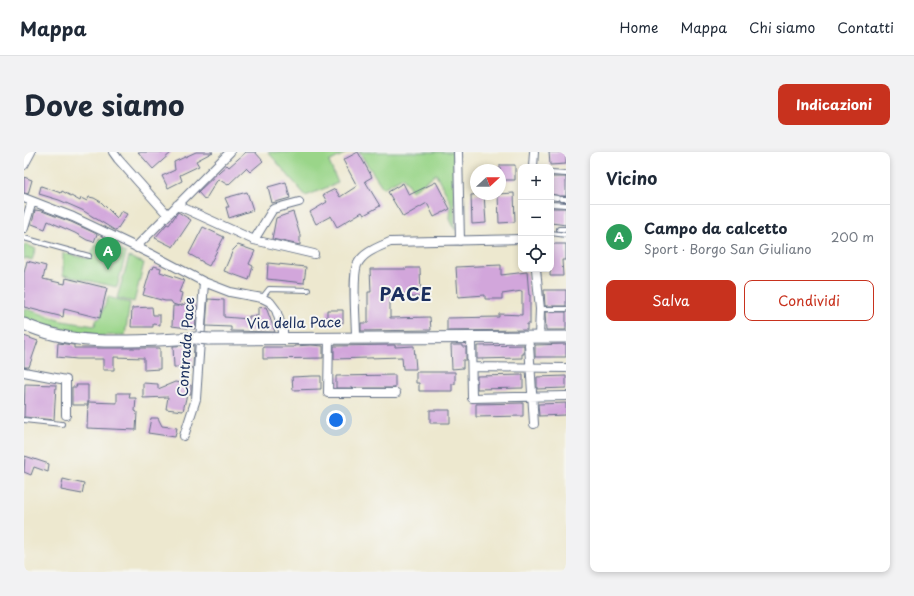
<!DOCTYPE html>
<html lang="it">
<meta charset="utf-8">
<style>
body{margin:0;font-family:"Playpen Sans",sans-serif;background:#f2f2f3;color:#1f2937}
.controls{position:absolute;right:12px;top:12px;display:grid;overflow:hidden;border-radius:8px;box-shadow:0 2px 6px #0003}
.controls button{width:36px;height:36px;display:grid;place-items:center;padding:0;border:0;border-bottom:1px solid #e0e1e3;background:#fff;color:#1f2937;font:20px sans-serif}
.compass{position:absolute;left:446px;top:12px;width:36px;height:36px;border-radius:50%;background:#fff;box-shadow:0 2px 6px #0003;rotate:69deg}
.you{position:absolute;left:312px;top:268px;width:14px;height:14px;margin:-10px;border:3px solid #fff;border-radius:50%;background:#1a73e8;box-shadow:0 0 0 6px #1a73e833}
.badge{display:grid;place-items:center;width:26px;height:26px;border-radius:50%;background:#c8321e;color:#fff;font-size:13px;font-weight:700}
.pin{position:absolute;translate:-50% -33px;filter:drop-shadow(0 1px 2px #0008)}
.pin::after{content:'';position:absolute;top:21px;width:14px;height:12px;background:inherit;clip-path:polygon(0 0,100% 0,50% 100%)}
.list{margin:0;padding:0;list-style:none}
h2{display:flex;justify-content:space-between;align-items:center;height:52px;margin:0;padding:0 16px;font-size:17px}
h2 small{font-size:13px;font-weight:400;color:#747a83}
.list li{display:grid;grid-template-columns:26px 1fr auto;gap:12px;align-items:center;box-sizing:border-box;height:64px;padding:0 16px;border-top:1px solid #e0e1e3}
.list b{display:block;font-size:15px;white-space:nowrap}
.list p{margin:0;font-size:13px;white-space:nowrap;color:#747a83}
.list em{font-size:13px;font-style:normal;color:#747a83}
.actions{display:flex;gap:8px;padding:12px 16px}
.actions a{flex:1;padding:9px 0;border:1px solid #c8321e;border-radius:8px;text-align:center;font-size:14px;color:#c8321e}
.actions .main{background:#c8321e;color:#fff}
.icon{flex:none;width:22px;height:22px;fill:none;stroke:currentColor;stroke-width:2;stroke-linecap:round;stroke-linejoin:round}
.map{position:relative;flex:none;width:542px;height:420px;overflow:hidden;border-radius:8px}
header{display:flex;align-items:center;gap:24px;box-sizing:border-box;height:56px;padding:0 20px;background:#fff;border-bottom:1px solid #e0e1e3}
header strong{font-size:19px}
nav{display:flex;gap:22px;margin-inline-start:auto;font-size:14px}
.intro{display:flex;align-items:center;justify-content:space-between;box-sizing:border-box;height:96px;padding:0 24px}
h1{margin:0;font-size:28px}
.button{padding:10px 18px;border-radius:8px;background:#c8321e;color:#fff;font-size:14px;font-weight:700}
main{display:flex;gap:24px;padding:0 24px}
aside{flex:1;background:#fff;border-radius:8px;box-shadow:0 2px 6px #0003}
.map>svg:first-child{display:block}
.green{fill:#9ad589;stroke:#5a8274}
.building{fill:#d2a6db}
.lines{fill:none;stroke-linecap:round;stroke-linejoin:round}
.service-casing{stroke:#647086;stroke-width:6}
.minor-casing{stroke:#647086;stroke-width:10}
.secondary-casing{stroke:#647086;stroke-width:13}
.service{stroke:#fff;stroke-width:4}
.minor{stroke:#fff;stroke-width:8}
.secondary{stroke:#fff;stroke-width:11}
.secondary-bridge-casing{stroke:#647086;stroke-width:13;stroke-linecap:butt}
.secondary-bridge{stroke:#fff;stroke-width:11}
.labels{text-anchor:middle;stroke-width:4;stroke-linejoin:round;paint-order:stroke}
.street-label{font-size:14px;fill:#1b2f5e;stroke:#f6f6f2}
.district-label{font-size:18px;font-weight:bold;letter-spacing:1px;fill:#1b2f5e;stroke:#f6f6f2}
</style>
<header>
<strong>Mappa</strong>
<nav><a>Home</a><a>Mappa</a><a>Chi siamo</a><a>Contatti</a></nav>
</header>
<div class="intro"><h1>Dove siamo</h1><a class="button">Indicazioni</a></div>
<main>
<div class="map">
<svg width="542" height="420" viewBox="0 0 542 420">
<rect width="100%" height="100%" fill="#f6f6f2"/>
<filter id="ink" filterUnits="userSpaceOnUse"><feTurbulence type="fractalNoise" baseFrequency=".025" numOctaves="2"/><feDisplacementMap in="SourceGraphic" scale="8" xChannelSelector="R" yChannelSelector="G"/><feConvolveMatrix kernelMatrix="1 2 1 2 8 2 1 2 1" color-interpolation-filters="sRGB"/></filter>
<filter id="wash" filterUnits="userSpaceOnUse"><feTurbulence type="fractalNoise" baseFrequency=".012" numOctaves="4" result="noise"/><feDisplacementMap in="SourceGraphic" scale="16" xChannelSelector="R" yChannelSelector="G"/><feGaussianBlur stdDeviation="0.9" result="paint"/><feColorMatrix in="noise" values="0 0 0 0 0 0 0 0 0 0 0 0 0 0 0 0 0 1.4 0 .05"/><feComposite in="paint" operator="in"/></filter>
<g filter="url(#wash)">
<rect width="100%" height="100%" fill="#ede8cf"/>
<path class="green" d="M244,0h80l-19,10 9,21 -32,13z
M335,0h94l2,78 -5,-11 1,-16 -15,-29 -24,17 -9,-14 -20,11z
M75,86l4,4 23,11 -9,34 -54,-12v-22l26,6z
M1,92l11,5 -4,11 -7,-2 -1,2v-13z
M105,105l15,6 -10,39 -17,-4z
M84,145l22,6 -5,32 -31,1 -70,-15v-13l38,13 33,5 1,-6 4,-2z"/>
<g id="blocks">
<path class="building" d="M114,0h34l-19,17z
M172,0h17l-17,9 3,5 -19,9 2,6 -14,7 -6,-12 13,-6 -1,-8z
M222,0h9l8,9 -13,11 -4,-4 -18,17 -10,-6 -13,21 -7,-8 22,-21 7,-6 2,2z
M334,0l14,25 -7,4 15,25 -16,9 -2,-3 -25,15 -6,-11 -15,8 -6,-12 17,-10 -4,-7 12,-6 5,8 17,-11 -14,-26z
M525,0h17v12l-16,1z
M476,13h15v15h-15z
M0,25l8,3 -4,14 -4,-1z
M527,25h15v19h-6l-9,-2z
M262,30l4,16 -18,5 -4,-16z
M412,30l14,27 -16,8 -7,-14 -24,14 -15,-25 15,-9 6,12z
M17,34l20,7 1,-2 18,10 1,-3 6,3 2,-4 5,1 7,4 16,16 4,-7 6,3 -11,17 -34,-21 -23,-10 -20,-6z
M223,40l6,18 -24,8 -3,-11h3l-4,-9z
M490,41l1,29 -16,1 -1,-29z
M460,42l2,29 -14,1 -1,-29z
M527,56h15v17l-15,-2z
M11,58l7,1 29,11 26,12 -3,8 -7,-2 -12,-7 -27,-12 -3,8 -13,-5z
M154,60l13,8 -18,27 -18,-9 12,-14 2,1z
M269,60l7,23v10l-28,-6 4,-21z
M179,75l21,10 -15,29 -6,-3v-1l-14,-8z
M527,92h15v16h-4l1,16h-13z
M214,93l17,6 -6,13 4,2 -4,14 -25,-9 9,-21z
M3,109l19,5 -3,13 22,5 1,-6 41,10 -7,30 -36,-9 -1,8 -39,-10v-34z
M244,111l38,4 -2,16 -37,-4z
M477,113v10l26,-3 2,23h1v29h-3v6l-80,1v-13l52,-1v-3l23,1v-24l-20,3v5h-17v-4l-27,2 -2,-30z
M130,114l7,2 -1,4 24,8 -5,12 3,1 -3,13 6,-2 12,2 -2,23 -23,-3 1,-20h6l-6,-2 -2,-3h-6l-22,-6 8,-27 2,1z
M382,116h14l1,29h-14v-3h-17v24l40,-1 1,13 -70,1v-8h7v-31h3l-1,-23h36z
M520,138h22v16h-21z
M184,147l16,1v17l25,2v-3h9v-8l8,-1 9,25 -44,-1v-4l-25,-1z
M128,155l1,8h7v10l-7,-1v3h-22l1,-19z
M303,158h16v13l-16,1z
M521,160h21v18h-20z
M0,184l14,5 -9,26h-5z
M34,191l16,2v3h86v21l-16,1v-12l-30,-1v13h-11v-11h-26l-20,-2z
M542,192v13h-31v-12z
M170,193l-1,23 -19,-1 -1,-21z
M287,193l12,1v12l-60,1v-12h31v-1z
M371,193v2l19,-1 2,23h-13l-1,-12 -68,2v-13z
M427,193h12v2h3v13h-3v8l-11,1z
M500,193v9h-2v4l-45,1v-13z
M392,220h39v12h-3v7h-33v-8h-3z
M371,223v13h-59v-12z
M499,223v13l-46,1v-13z
M289,224h8v13l-28,1 -1,-13z
M542,224v12l-29,1v-12z
M151,230l16,3v9h-4l-4,17 -17,-2 2,-12 -25,1v-15l15,1v5z
M1,232l31,1 -2,35 -30,-3z
M52,233h12v20h-16v-18h5z
M93,241h13l-1,5h7l-1,13 2,1 -1,18 -49,-2 1,-26 29,1z
M499,251v13l-47,1v-13z
M542,251v12l-27,1 -1,-12z
M406,258h20v13h-20z
M127,266h7l4,8 15,2 -2,9 -27,-4z
M1,304l24,8 -1,8 -14,-5 -3,8 -7,-3z
M39,327l21,5 -2,10 -21,-4z"/>
</g>
</g>
<g filter="url(#ink)">
<use href="#blocks" fill-opacity="0" stroke="#647086" stroke-width="1"/>
<g class="lines">
<defs>
<path id="service" d="M527,21l15,1
M527,45l6,1
M537,47h5
M527,52l15,1
M535,77h7
M527,81l15,2
M0,86l65,18
M238,146l7,-9 39,1
M516,157h26
M0,268l38,4"/>
<path id="minor" d="M89,0l5,7 49,55
M434,0l2,89
M0,13l7,-13
M509,15l1,-15
M0,46l49,19 78,37 53,28 26,10 32,6 8,4 6,8 7,21v7
M153,53l77,35 60,14
M0,76l8,-27
M230,88l19,-31 26,-7
M113,96l2,-4 91,-92
M512,117l4,40 -1,28
M305,185l-1,56h68
M332,185c0,-16 -4,-59 1,-72 6,-13 22,-18 33,-23l131,-3
M447,185l1,61 94,-2
M505,193l5,79
M448,215l94,1
M0,220l42,8v35
M160,284l12,-37 8,-117"/>
<path id="secondary" d="M0,172c54,25 116,16 173,14
M184,187l358,-2"/>
</defs>
<use href="#service" class="service-casing"/>
<use href="#minor" class="minor-casing"/>
<use href="#secondary" class="secondary-casing"/>
<use href="#service" class="service"/>
<use href="#minor" class="minor"/>
<use href="#secondary" class="secondary"/>
<defs>
<path id="secondary-bridge" d="M173,186l11,1"/>
</defs>
<use href="#secondary-bridge" class="secondary-bridge-casing"/>
<use href="#secondary-bridge" class="secondary-bridge"/>
</g>
</g>
<g class="labels">
<g class="street-label">
<text transform="translate(270 171) rotate(-1)" y="5">Via della Pace</text>
<text transform="translate(162 195) rotate(-86)" y="5">Contrada Pace</text>
</g>
<g class="district-label">
<text x="382" y="149">PACE</text>
</g>
</g>
</svg>
<div class="controls">
<button>+</button>
<button>−</button>
<button><svg class="icon" aria-label="locate" viewBox="0 0 24 24"><circle cx="12" cy="12" r="6"/><path d="M12 2v4M12 18v4M2 12h4M18 12h4"/></svg></button>
</div>
<svg class="compass" viewBox="-18 -18 36 36"><path d="M0-13l5 13h-10z" fill="#e53935"/><path d="M0 13l5-13h-10z" fill="#747a83"/></svg>
<div class="you"></div>
<div class="pin badge" style="left:84px;top:118px;background:#2e9e5b">A</div>
</div>
<aside>
<h2>Vicino<small></small></h2>
<ul class="list">
<li><span class="badge" style="background:#2e9e5b">A</span><div><b>Campo da calcetto</b><p>Sport · Borgo San Giuliano</p></div><em>200 m</em></li>
</ul>
<div class="actions"><a class="main">Salva</a><a>Condividi</a></div>
</aside>
</main>
